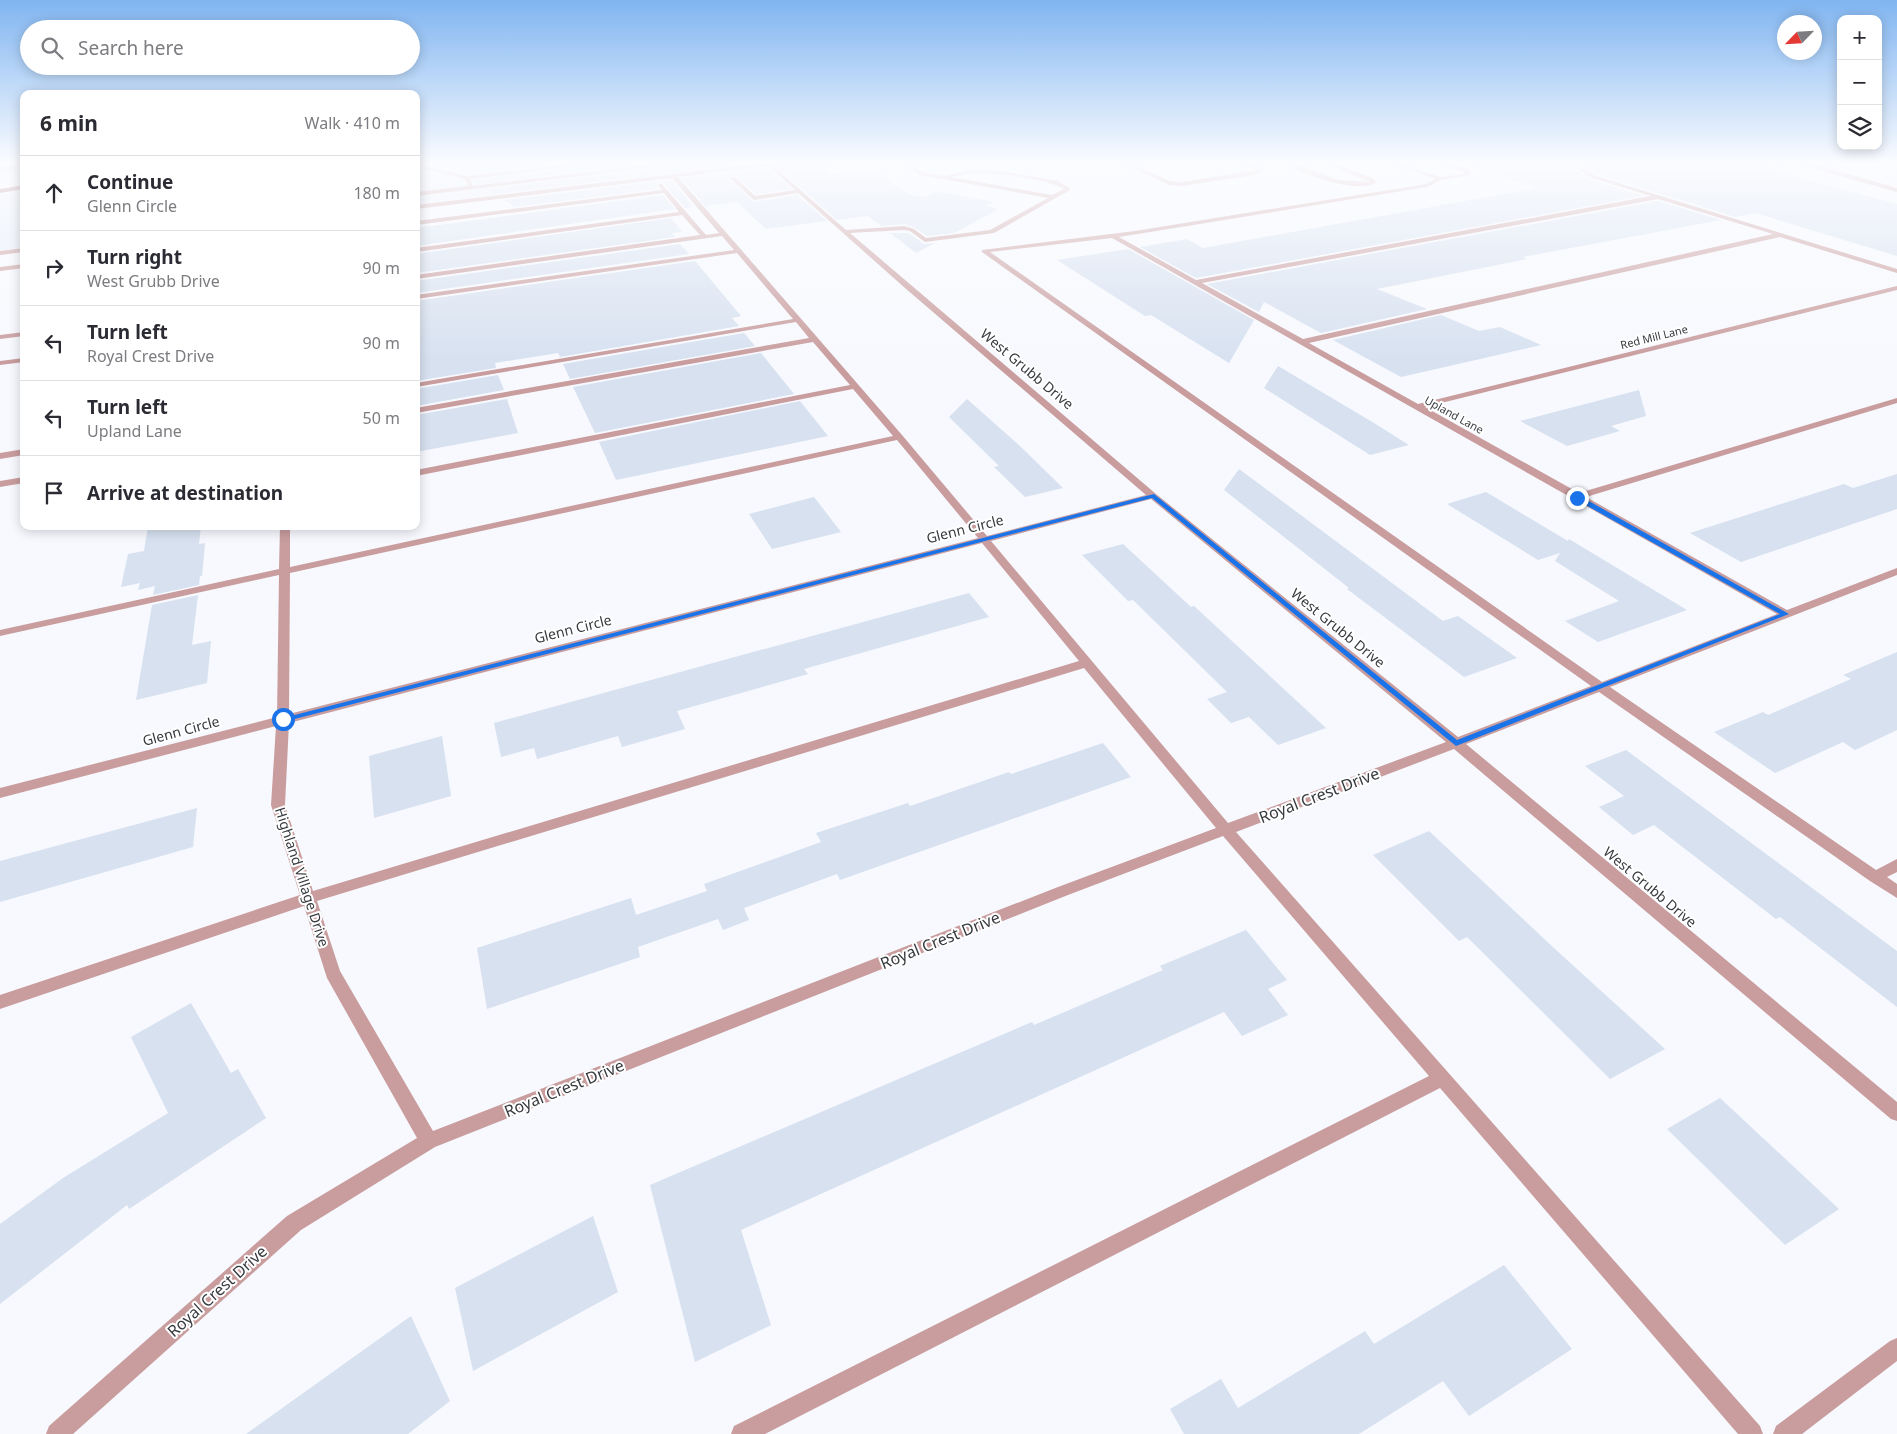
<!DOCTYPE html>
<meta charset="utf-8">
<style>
body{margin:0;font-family:"Noto Sans",sans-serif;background:#f2f2f3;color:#2b2b33}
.controls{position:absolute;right:15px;top:15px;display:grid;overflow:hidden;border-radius:10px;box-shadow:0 2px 12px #0003}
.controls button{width:45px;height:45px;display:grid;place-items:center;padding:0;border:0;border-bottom:1px solid #e1e1e2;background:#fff;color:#2b2b33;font:25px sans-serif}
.compass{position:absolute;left:1777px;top:15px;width:45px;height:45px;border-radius:50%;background:#fff;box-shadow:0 2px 12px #0003;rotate:245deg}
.stop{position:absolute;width:15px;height:15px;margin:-11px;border:4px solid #1a73e8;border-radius:50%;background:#fff}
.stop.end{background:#1a73e8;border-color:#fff;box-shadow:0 1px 5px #0008}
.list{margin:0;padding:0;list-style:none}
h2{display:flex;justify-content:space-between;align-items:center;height:65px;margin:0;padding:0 20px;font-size:21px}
h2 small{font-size:16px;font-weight:400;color:#7c7c81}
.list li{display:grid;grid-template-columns:32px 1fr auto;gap:15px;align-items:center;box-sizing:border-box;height:75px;padding:0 20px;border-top:1px solid #e1e1e2}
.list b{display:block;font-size:19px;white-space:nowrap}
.list p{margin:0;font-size:16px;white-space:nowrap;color:#7c7c81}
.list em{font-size:16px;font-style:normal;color:#7c7c81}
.icon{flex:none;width:28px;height:28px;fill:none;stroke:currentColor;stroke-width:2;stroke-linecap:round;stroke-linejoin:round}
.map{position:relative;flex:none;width:1897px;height:1434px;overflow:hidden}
.search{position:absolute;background:#fff;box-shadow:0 2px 12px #0003;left:20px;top:20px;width:400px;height:55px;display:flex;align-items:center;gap:12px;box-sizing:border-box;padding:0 18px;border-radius:28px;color:#7c7c81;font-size:19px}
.panel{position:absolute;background:#fff;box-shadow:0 2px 12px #0003;left:20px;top:90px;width:400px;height:440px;border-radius:10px}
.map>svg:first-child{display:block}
.built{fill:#e7eef8}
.building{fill:#d7e1f0}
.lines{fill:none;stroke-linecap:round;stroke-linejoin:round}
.minor{fill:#c99d9e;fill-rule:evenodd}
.major{fill:#994f54;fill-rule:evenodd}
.route{fill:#1a73e8}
.labels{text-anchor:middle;stroke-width:4;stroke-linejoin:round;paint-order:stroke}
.far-street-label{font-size:11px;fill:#373a3e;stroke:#fff}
.street-label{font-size:14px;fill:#373a3e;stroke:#fff}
.near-street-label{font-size:16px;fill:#373a3e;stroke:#fff}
</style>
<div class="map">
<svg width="1897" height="1434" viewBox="0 0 1897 1434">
<rect width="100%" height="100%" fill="#f7f9fe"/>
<path class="built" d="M0,161h24v13l-24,3z
M416,161h337l-13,4 -324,39z
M24,191v57l-24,2v-55z"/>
<path class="building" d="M441,161h147l-121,13 -7,-2z
M616,161h145v1l-267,32 -7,-5 165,-20 2,-2 -5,-4 -171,21 -5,-3z
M802,161h26v14l47,-5 34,24 15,3 13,-6 57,11 -9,4 14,3 -45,24 -27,3 -12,-8 -10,-4 -24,2 -13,-10 -31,4 -60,-53z
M1471,161h105l-4,7 19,12 52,16 -447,82 -56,-31 47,-8 16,9 334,-60 -67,-22z
M1584,161h184l-1,8 130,35v52l-142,-43 -20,4 -138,-43 -15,-9z
M767,168l24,21 -35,5 -20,-18 -8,2 26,24 43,-7 30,26 -61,8 -29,-27 -32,4 -23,-28z
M671,180l23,27 -9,1 -24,-27z
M661,181l-5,4 2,4 -143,18 -11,-7z
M663,195l12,14 -259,37v-18z
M1658,201l63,19 -198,37 4,2 -150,30 50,20 -106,24 -57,-31 -5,10 -52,-28z
M671,218l11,14 -10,1 3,4 -259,36v-19z
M890,233h19l15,11 11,-1 -19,10z
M680,244l9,10 -273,39v-12z
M1128,249l126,71 -25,43 -78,-48 -6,1 -88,-56z
M695,261l46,55 -9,2 7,8 -179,31 -2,-4 -63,10 1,5 -80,13v-80z
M1441,315l38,16 21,-4 41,18 -140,32 -68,-37z
M744,333l11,13 -185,33 -7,-15z
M761,353l33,41 -199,39 -22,-46z
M1278,366l96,57 35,22 -39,10 -106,-67z
M498,375l6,15 -88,16v-17z
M1639,390l7,26 -35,10 9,5 -53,15 -47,-25z
M507,399l11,34 -102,19v-37z
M967,399l54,48 42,41 -38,9 -31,-30 5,-1 -50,-49z
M800,401l28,35 -212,44 -17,-38z
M1239,469l204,152 15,-5 59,42 -53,19 -117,-88 2,-1 -125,-98z
M1897,474v35l-156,53 -51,-29 154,-49 9,4z
M1486,492l82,49 1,-2 118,71 -89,32 -33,-21 54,-20 -64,-40 5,-8 -22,7 -91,-56z
M814,497l27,35 -69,17 -23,-35z
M148,526h53l-2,18 6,-1 -3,33h-2l-1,9 -46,10 2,-9 -17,4 2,-7 -19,4 7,-33 16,-3z
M1123,544l68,63 3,-1 132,122 -48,17 -29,-28 -18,6 -24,-24 20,-7 -94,-92 -5,1 -46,-46z
M969,593l20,24 -185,52 4,5 -131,37 8,18 -63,18 -4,-11 -81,23 -3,-11 -33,9 -7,-34z
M198,595l-6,50 19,-4 -4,42 -71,17 16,-95z
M1897,652v78l-42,20 -12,-8 -68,31 -61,-41 49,-20 5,3 83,-36 -8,-4z
M442,736l9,60 -77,22 -5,-62z
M1103,743l28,34 -291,103 -3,-6 -93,34 5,12 -26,10 -5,-11 -80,28 2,10 -153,52 -10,-61 154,-50 5,17 71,-24 -3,-7 117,-42 -5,-9 92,-30 2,3 99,-34 2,2z
M1626,750l271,201v56l-117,-90 -4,2 -122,-94 -21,10 -34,-28 25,-11 -39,-30z
M197,808l-4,39 -193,55v-41z
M1429,831l126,118 110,100 -55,30 -143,-142 -8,4 -86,-86z
M1246,930l41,50 -19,9 20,26 -46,21 -18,-24 -483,218 30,95 -76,37 -45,-177 382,-163 2,3 129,-55 -3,-4z
M191,1003l40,70 7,-4 28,49 -137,91 -2,-4 -127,99v-80l63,-46 105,-65 -37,-76z
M1720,1098l119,111 -54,36 -118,-116z
M593,1216l25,76 -145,79 -18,-83z
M1504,1265l68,84 -103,67 -26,-35 -84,53h-175l-14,-25 51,-30 17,29 127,-77 9,13z
M411,1316l39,85 -42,33h-162z"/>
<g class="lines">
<path class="minor" d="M601,161h13l-144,18 3,7 176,-21 3,2 -236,29v-4l53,-6 -4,-7 -49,-12v-3l51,12z
M763,161l7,2 30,-2 -27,5 73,64 58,-4 10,3 12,9 64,-8 58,-32 -128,-23 -20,-14h5l19,12 20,3 26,-6 30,1 58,10 12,7v2l-76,43 -69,9 -15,-11 -6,-1 -54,3 306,261 302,243 133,-51 -609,-434v-2l153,-19 291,-47 9,-5 -49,-18h6l48,16 24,-3v-2l-28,-11h7l26,9 1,5 -29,5 -14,7 -308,50 77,43 455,-84 -59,-18 -19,-12 5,-5h4l-3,5 17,10 301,93v4l-117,-36 -471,106 109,61 479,-118v4l-472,117 154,86 318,-95v5l-311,94 201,113 110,-42v7l-287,112 266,183 21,-11v13l-10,5 10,7v14l-27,-17 -271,-189 -133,52 431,358v19l-6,-2 -437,-370 -218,83 524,594 3,8h-25l-298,-346 -675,346h-34l3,-8 695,-350 -206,-240 -155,59 -633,252 -134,83 -228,204h-27l3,-8 238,-210 130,-78 -90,-160 -23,-72 -304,103v-14l300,-100 -29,-90 5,-79 -276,72v-10l277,-71 2,-142 -279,61v-6l279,-61 1,-43h10v41l603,-131 -40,-47 -437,87v-6l434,-85 -37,-43 -397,71v-5l393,-70 -13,-16 -380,65v-4l377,-64 -56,-66 -321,46v-4l318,-45 -12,-14 -306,43v-4l284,-40 -18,-20 -266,37v-4l263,-36 -15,-19 -248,32v-4l246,-31 -4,-5 3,-2 45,52 13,-2 -47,-55 -256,31v-4l349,-42zM768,166l27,24 -40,6 -20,-19 -5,1 24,22 44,-7 107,95 241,207 -159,41 -85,-101 -224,-258zM970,173c24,0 74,4 94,16l-12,6 -101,-18zM1658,199l115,35 -470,105 -101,-56zM1112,238l665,376 -175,68 -612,-430zM897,440l81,98 -689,176 1,-141zM1151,499l295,243 -218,81 -237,-282zM982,543l97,118 -766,230 -28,-86 4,-82zM1084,668l132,160 -158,59 -625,244 -93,-160 -23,-70z
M1119,161h6l45,20 12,1 74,-12 -19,-9h6l21,9 -10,5 -72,11 -13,-1z
M1281,161h7l51,19 31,2 -51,-21h7l47,17 3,5c-22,11 -75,-9 -95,-22z
M1796,161h7l94,27v4l-75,-21z
M24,164v4l-24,4v-4z
M24,248v4l-24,3v-4z
M24,264v4l-24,3v-4z
M24,332v4l-24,3v-4z
M24,358v4l-24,3v-4z
M24,449v6l-24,4v-6z
M24,477v6l-24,4v-6z
M1897,1338v23l-95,73h-29l3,-8 114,-85z"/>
<path class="major" d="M24,185v4l-24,4v-4z"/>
</g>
<linearGradient id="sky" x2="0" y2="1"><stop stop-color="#80b5f1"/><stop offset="0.45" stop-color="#fbfcff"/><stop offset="1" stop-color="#fbfcff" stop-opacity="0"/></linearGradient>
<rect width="1897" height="361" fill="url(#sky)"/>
<path class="route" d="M1154,494l303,246 323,-126 -205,-115v-3h5l209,118 -333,132 -304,-248 -869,224 -4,-3z"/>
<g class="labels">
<g class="far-street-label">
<text transform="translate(1654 337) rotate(-14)" y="4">Red Mill Lane</text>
<text transform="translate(1454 415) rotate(29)" y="4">Upland Lane</text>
</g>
<g class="street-label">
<text transform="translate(1027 369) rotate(40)" y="5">West Grubb Drive</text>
<text transform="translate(965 529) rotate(-14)" y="5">Glenn Circle</text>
<text transform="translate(1338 628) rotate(39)" y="5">West Grubb Drive</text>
<text transform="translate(573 629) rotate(-14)" y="5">Glenn Circle</text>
<text transform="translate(181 731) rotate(-15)" y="5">Glenn Circle</text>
<text transform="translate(302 877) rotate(72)" y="5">Highland Village Drive</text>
<text transform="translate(1650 887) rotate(40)" y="5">West Grubb Drive</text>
</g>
<g class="near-street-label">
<text transform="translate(1319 795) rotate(-21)" y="6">Royal Crest Drive</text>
<text transform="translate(940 940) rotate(-22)" y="6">Royal Crest Drive</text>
<text transform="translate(564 1088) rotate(-22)" y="6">Royal Crest Drive</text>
<text transform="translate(217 1291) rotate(-42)" y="6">Royal Crest Drive</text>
</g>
</g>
</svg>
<div class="controls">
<button>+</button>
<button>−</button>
<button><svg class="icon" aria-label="layers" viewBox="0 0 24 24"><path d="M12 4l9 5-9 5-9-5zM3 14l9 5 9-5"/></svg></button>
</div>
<svg class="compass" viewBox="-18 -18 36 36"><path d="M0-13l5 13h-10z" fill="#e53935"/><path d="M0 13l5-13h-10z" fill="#7c7c81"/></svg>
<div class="stop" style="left:283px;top:719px"></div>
<div class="stop end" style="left:1577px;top:498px"></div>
<div class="search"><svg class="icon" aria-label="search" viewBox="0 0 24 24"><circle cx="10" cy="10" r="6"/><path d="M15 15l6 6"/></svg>Search here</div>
<section class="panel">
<h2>6 min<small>Walk · 410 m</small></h2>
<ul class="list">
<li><svg class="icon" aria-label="ahead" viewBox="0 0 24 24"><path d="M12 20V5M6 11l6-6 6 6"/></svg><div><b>Continue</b><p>Glenn Circle</p></div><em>180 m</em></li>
<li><svg class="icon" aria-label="right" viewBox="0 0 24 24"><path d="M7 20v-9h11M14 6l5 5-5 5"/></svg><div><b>Turn right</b><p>West Grubb Drive</p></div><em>90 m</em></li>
<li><svg class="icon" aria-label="left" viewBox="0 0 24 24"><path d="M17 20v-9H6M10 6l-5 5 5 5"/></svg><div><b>Turn left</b><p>Royal Crest Drive</p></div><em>90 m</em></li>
<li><svg class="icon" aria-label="left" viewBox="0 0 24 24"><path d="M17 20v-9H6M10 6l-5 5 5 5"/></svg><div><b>Turn left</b><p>Upland Lane</p></div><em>50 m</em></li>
<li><svg class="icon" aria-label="arrive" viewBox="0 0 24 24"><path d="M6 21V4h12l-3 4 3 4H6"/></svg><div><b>Arrive at destination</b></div></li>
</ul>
</section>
</div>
